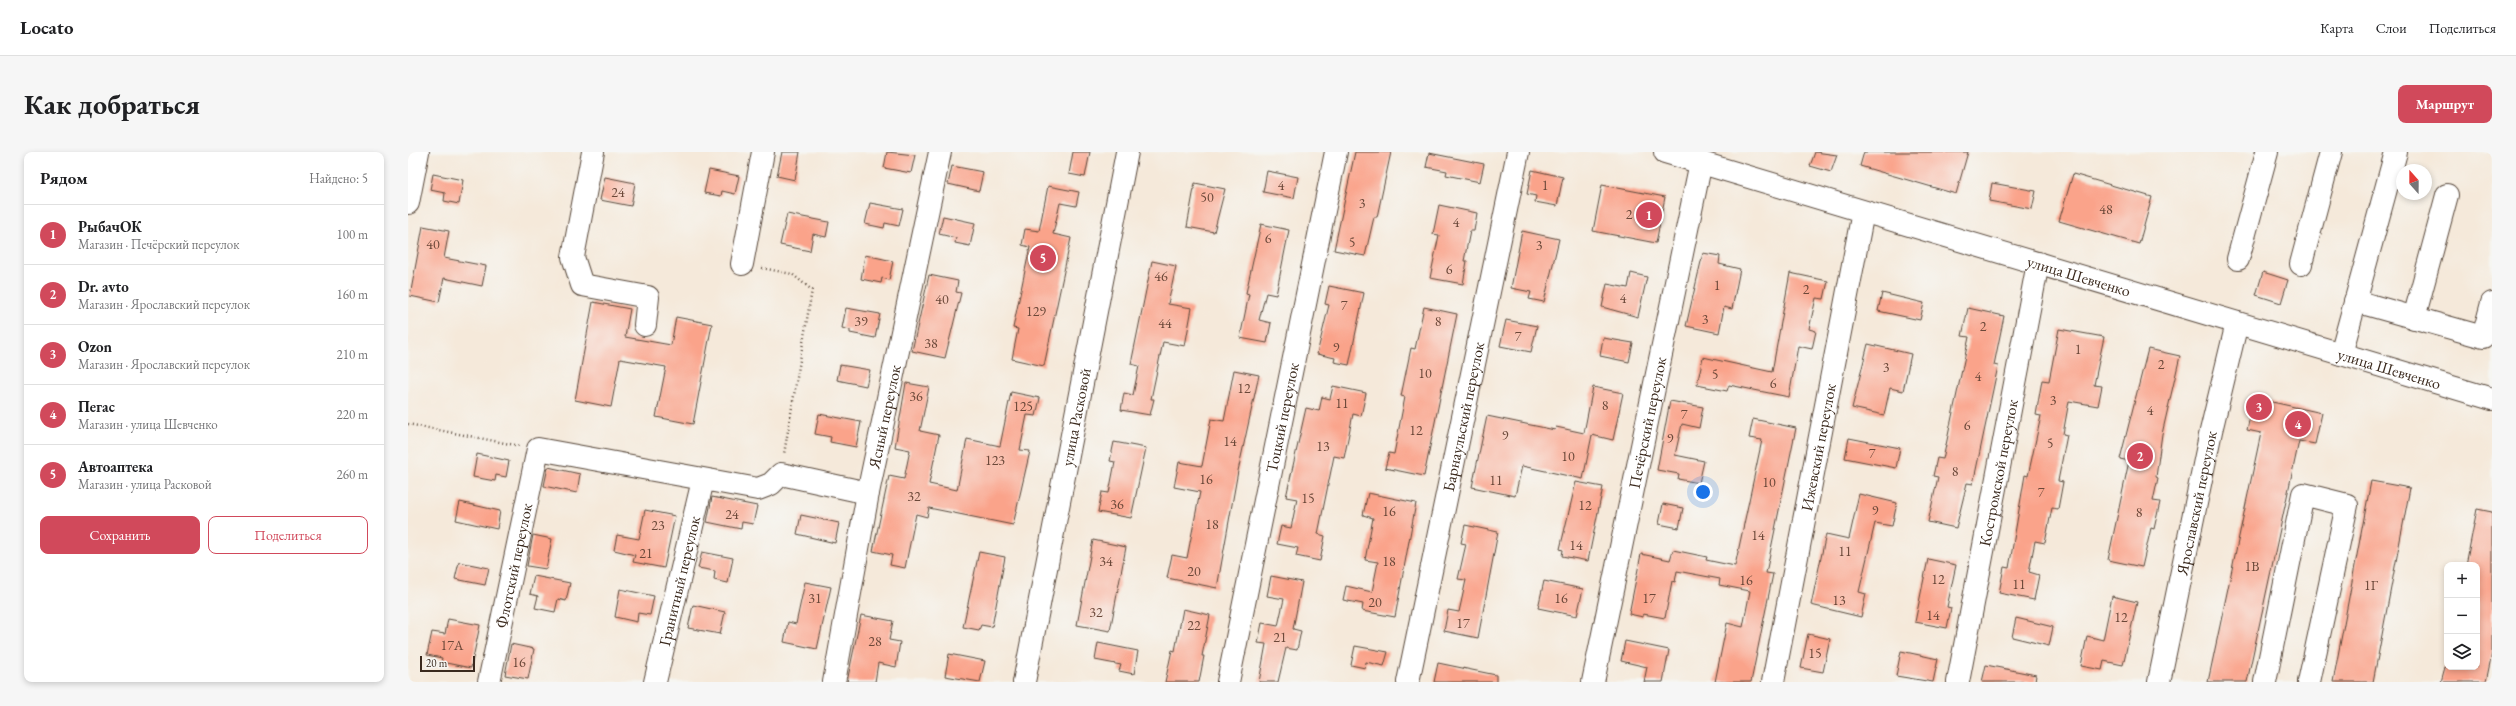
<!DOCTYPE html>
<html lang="ru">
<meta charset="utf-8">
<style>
body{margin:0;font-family:"EB Garamond",serif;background:#f6f6f6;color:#202124}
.controls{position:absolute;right:12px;bottom:12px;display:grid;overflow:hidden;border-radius:8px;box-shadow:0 2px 6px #0003}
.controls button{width:36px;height:36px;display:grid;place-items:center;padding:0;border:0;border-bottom:1px solid #e0e0e0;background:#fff;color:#202124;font:20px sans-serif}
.compass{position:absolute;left:1988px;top:12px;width:36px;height:36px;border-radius:50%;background:#fff;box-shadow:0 2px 6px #0003;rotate:339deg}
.scale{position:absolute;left:12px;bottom:10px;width:55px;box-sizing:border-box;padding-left:4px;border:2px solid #3b2a1e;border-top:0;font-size:11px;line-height:14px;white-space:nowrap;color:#3b2a1e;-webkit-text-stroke:3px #f6f6f2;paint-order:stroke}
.you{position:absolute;left:1295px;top:340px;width:14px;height:14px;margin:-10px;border:3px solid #fff;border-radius:50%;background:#1a73e8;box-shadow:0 0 0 6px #1a73e833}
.badge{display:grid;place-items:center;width:26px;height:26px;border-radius:50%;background:#d1495b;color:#fff;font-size:13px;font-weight:700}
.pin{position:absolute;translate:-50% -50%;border:2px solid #fff;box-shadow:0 1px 4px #0006}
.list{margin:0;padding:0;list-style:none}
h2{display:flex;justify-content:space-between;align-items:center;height:52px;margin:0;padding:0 16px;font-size:17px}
h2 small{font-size:13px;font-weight:400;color:#757577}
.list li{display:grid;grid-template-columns:26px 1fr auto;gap:12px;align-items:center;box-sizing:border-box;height:60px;padding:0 16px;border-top:1px solid #e0e0e0}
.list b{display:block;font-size:15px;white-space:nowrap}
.list p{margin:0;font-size:13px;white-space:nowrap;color:#757577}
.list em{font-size:13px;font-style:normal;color:#757577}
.actions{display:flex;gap:8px;padding:12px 16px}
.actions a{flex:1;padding:9px 0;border:1px solid #d1495b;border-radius:8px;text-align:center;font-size:14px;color:#d1495b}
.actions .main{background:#d1495b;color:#fff}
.icon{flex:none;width:22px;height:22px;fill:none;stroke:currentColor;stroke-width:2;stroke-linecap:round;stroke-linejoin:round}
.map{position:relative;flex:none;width:2084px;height:530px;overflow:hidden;border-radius:8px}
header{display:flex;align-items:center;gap:24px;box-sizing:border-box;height:56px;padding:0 20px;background:#fff;border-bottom:1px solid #e0e0e0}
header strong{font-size:19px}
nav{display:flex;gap:22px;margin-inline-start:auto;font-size:14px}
.intro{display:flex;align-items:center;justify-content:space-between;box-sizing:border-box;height:96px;padding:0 24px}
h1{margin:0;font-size:28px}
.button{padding:10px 18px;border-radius:8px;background:#d1495b;color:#fff;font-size:14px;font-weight:700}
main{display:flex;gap:24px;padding:0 24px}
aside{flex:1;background:#fff;border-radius:8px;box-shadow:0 2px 6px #0003}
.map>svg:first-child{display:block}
.building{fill:#faa38a}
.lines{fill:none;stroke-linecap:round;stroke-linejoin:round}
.minor-casing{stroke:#57473a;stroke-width:24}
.major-casing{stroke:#57473a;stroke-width:24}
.path{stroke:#57473a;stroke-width:2.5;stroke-dasharray:1 3;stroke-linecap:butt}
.minor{stroke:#fff;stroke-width:22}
.major{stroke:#fff;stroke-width:22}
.labels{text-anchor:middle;stroke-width:4;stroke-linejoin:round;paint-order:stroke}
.number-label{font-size:14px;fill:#6b4839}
.street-label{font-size:16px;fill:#3b2a1e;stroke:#f6f6f2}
</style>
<header>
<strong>Locato</strong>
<nav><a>Карта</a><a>Слои</a><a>Поделиться</a></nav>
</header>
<div class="intro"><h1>Как добраться</h1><a class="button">Маршрут</a></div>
<main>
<aside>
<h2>Рядом<small>Найдено: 5</small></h2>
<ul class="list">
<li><span class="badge">1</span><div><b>РыбачОК</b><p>Магазин · Печёрский переулок</p></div><em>100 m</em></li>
<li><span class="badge">2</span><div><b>Dr. avto</b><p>Магазин · Ярославский переулок</p></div><em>160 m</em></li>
<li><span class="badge">3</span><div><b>Ozon</b><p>Магазин · Ярославский переулок</p></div><em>210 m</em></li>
<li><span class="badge">4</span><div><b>Пегас</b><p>Магазин · улица Шевченко</p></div><em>220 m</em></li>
<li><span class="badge">5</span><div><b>Автоаптека</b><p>Магазин · улица Расковой</p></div><em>260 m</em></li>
</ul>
<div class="actions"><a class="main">Сохранить</a><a>Поделиться</a></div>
</aside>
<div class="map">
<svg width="2084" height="530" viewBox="0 0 2084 530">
<rect width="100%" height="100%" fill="#f6f6f2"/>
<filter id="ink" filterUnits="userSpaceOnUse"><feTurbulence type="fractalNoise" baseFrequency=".025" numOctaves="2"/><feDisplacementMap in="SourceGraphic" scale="8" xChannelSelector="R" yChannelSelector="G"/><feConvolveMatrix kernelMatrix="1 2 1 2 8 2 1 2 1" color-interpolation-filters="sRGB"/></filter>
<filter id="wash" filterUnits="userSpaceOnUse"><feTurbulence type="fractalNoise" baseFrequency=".012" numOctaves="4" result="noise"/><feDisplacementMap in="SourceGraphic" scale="16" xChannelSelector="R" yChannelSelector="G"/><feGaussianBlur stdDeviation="0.9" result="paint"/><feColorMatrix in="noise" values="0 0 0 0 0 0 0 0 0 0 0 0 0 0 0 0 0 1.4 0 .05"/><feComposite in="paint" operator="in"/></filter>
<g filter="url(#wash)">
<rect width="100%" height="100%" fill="#f5e9da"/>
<g id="blocks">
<path class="building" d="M374,0h18l-5,28 -18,-4z
M479,0l28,3 -4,18 -27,-5z
M665,0h17l-5,25 -16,-3z
M947,0h36l-14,65h-3l-9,39 -31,-6z
M1407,0l22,3 -6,17 -21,-6z
M1456,0h104l-12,42 -96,-28z
M1021,1l55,11 -4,18 -34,-7 1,-4 -21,-4z
M544,14l31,6 -4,19 -31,-7z
M301,18l30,6 -4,18 -13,-3 -1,5 -17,-3z
M1124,18l31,7 -6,29 -22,-4 1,-6 -9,-2z
M859,19l31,6 -4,21 -31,-6z
M25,22l30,6 -4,24 -15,-3 1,-8 -15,-3z
M1665,22l79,23 -13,47 -80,-23z
M197,25l30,6 -4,23 -31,-6z
M787,31l30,6 -11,43 -27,-5z
M1584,31l44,8 -4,18 -43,-8z
M1194,33l63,12 -9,46 -63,-12z
M640,34l31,6 -3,14 -16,-3 -7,31 18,4 -27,128 -32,-7 6,-30 -5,-1 17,-81 -8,-2 3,-16 14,2z
M462,51l33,6 -4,17 -14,-3 -1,5 -19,-4z
M1031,53l38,8 -3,18h-4l-6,30h3l-4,23 -33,-6 9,-43 -6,-1z
M379,62l42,8 -3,15 -13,-3 -3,17 -30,-6z
M535,64l32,7 -5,23 -15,-3 1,-5 -17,-4z
M853,72l28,6 -13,65 -10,-2 -7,27 12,3 -4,20 -27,-5 9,-44 -3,-1z
M15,74l26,5 -5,27 42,8 -4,20 -38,-8 -5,24 -29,-6z
M1114,79l37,8 -15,63 -15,-3 2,-7 -20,-4z
M1295,101l17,3 -1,8 21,5 -8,40 -8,-2 -5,26 -33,-7z
M457,103l28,6 -4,19 -7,-2 -1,5 -20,-4z
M744,109l24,5 -8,38 24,4 -7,38 -22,-4 -12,57h3l-4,16 -29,-5 3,-17 9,2 6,-29 -8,-2z
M1855,120l25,8 -7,23 -25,-8z
M1223,121l16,4 -9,40 -36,-10 5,-23 21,4z
M1382,121l38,8 -4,18 -8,-1 -7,31 7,2 -4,18 -14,-3 -9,51 -60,-12 -2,6 -30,-6 6,-28 69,15z
M521,123l29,6 -2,11 5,1 -16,65 -33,-7z
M921,134l35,7 -15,72 -15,-3 1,-4 -18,-4 12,-49 -4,-1z
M1474,141l42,10 -4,17 -42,-9z
M185,150l37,7 -5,28 46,8 5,-28 36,7 -19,100 -37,-7 10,-50 -46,-8 -9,48 -36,-7z
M1016,155l33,7 -33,162 -39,-8 4,-15 5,1 11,-57 -4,-1 10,-48 4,1z
M438,156l34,6 -5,24 -25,-5v-3l-8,-2z
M1560,156l36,8 -10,49 4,1 -25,118 -6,-1 -11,45 -28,-6 10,-45 -5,-1 4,-18 6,1 26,-122 -7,-1z
M1098,168l31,6 -6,26 -31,-6z
M1651,177l45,8 -10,48 8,1 -4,20 -29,-5 -6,33 4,1 -9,46 5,1 -5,27 -6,-1 -7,35 -10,-2 -6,31 10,3 -5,25 -35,-7 5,-26 5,1 16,-93 3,1 13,-60 -5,-1 6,-35 7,1z
M1195,186l30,5 -4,19 -29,-6z
M1460,192l43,10 -8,37 -13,-3 -6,27 -32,-7z
M1740,197l32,7 -18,78 -6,43 2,1 -5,23 7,1 -6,27 -3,-1 -9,39 -34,-7 21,-99 -9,-2z
M432,213l30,5 -4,16 -29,-6z
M826,218l25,5 -21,96 -21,117 -50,-10 5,-23 15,3 13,-66 -26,-5 5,-25 23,4 9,-47 13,2z
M498,231l23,4 -9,44 19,4 -10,49 28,6 10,-51 33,7 11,-54 29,6 -4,18 -9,-1 -7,35 10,1 -17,74 -84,-17 -2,9 -11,-3 -11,54 -15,-3 2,-10 -19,-4 16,-75 15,3 6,-29 -15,-3z
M925,234l33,7 -5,23 -8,-2 -9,44 -10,-2 -16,78 7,2 -5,25 -24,-5 2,-8 -21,-4 4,-18 10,2 6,-29 -11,-2 20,-89 13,3 3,-14 8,2z
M1185,235l30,6 -10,47 -21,-5 -9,44 -61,-13 -7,30 -43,-9 15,-71 68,14 1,-3 28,6z
M1846,246l68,15 -7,31 -16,-3 -52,241h-39l53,-249 -14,-3z
M1262,249l33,6 -4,21 -17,-4 -7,31 29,6 -5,22 -21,-4 1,-5 -22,-4z
M411,262l42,8 -5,25 -26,-5 1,-5 -16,-3z
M1345,267l43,9 -30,145 7,1 -22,108h-36l12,-59 16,4 7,-36 -31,-6 1,-6 -43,-8 -2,11 -3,-1 -7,37 -22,-4v3l-14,-3 12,-60 29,6 3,-10 34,7 -1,3 29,6 27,-126 -13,-2z
M1441,286l51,10 -4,20 -51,-10z
M706,290l32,6 -15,70 -33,-6 4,-20 7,1 6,-31 -5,-1z
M69,302l32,7 -3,16 -10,-2 -1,6 -22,-4z
M140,315l32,7 -3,19 -33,-7z
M1963,329l39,7 -37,194h-40z
M1168,330l27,5 -15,74 -26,-5 1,-6 -3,-1z
M960,341l48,10 -21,114 -33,-6 1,-7 -20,-4 3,-14 26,6 6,-30 -13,-2 8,-42 -10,-3z
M1451,342l38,9 -5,23 -17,-3 -16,69 7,2 -5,23 -50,-12 15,-71 23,5z
M304,345l45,9 -4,18 -11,-2 -1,7 -34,-7z
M52,350l40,9 -3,18 -41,-9z
M1255,352l20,4 -4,20 -20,-4z
M2069,357l15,3v141l-6,29h-45l4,-15h32v-102h-11z
M237,358l30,6 -11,52 -31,-6 2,-7 -21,-5 3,-15 22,4z
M393,363l38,8 -4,20 -38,-9z
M1057,373l33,7 -20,106 -34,-7 4,-21 11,2 7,-32 -8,-1 8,-35 -5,-1z
M125,383l19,4 -6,30 -19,-3z
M685,388l33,7 -16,84 -33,-6z
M294,400l31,6 -5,25 -14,-3 1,-9 -17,-3z
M571,400l26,5 -13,70 -11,-2 -2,5 -16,-3z
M1520,407l28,6 -9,42 4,1 -4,20 -32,-6z
M51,410l30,6 -4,17 -30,-6z
M126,424l36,7 -4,18 -8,-2 -3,13 -20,-4 3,-12 -8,-2z
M863,424l31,6 -9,47 8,2 -4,19 -11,-2 -8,34h-19l7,-38 -8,-1 4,-20 16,3 6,-27 -17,-3z
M1136,429l39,8 -6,27 -39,-8z
M397,430l26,5 -14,62 -33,-7 4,-20 8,2z
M212,437l34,7 -4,19 -12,-2 -1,9 -22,-5z
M1704,444l25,6 -14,63 -19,-4 -2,9 -21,-4 6,-30 16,4z
M285,453l32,7 -5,22 -32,-6z
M775,457l27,6 -8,41h2l-5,26h-34l7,-32 3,1z
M453,463l32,6 -4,19 11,2 -4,25 -18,-4 -3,19h-28z
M1608,466l37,9 -4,19 -37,-9z
M40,467l32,6 -9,43 -30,-6 1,-4 -15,-3 5,-23 13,2z
M1400,482l22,5 -7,33 -22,-4z
M1217,489l44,9 -6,32h-19l3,-15 -26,-6z
M690,491l40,8 -4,23 -15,-3 2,-6 -26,-5z
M103,492l23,5 -6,30 -23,-4z
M947,494l33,6 -4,14 -18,-4 -1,6 -14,-3z
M1493,499l37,8 -5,23 -37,-6z
M541,502l36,7 -5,21 -35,-6z
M1030,511l58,12v7h-62z
M1578,513l50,10 -1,7h-53z"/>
</g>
</g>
<g filter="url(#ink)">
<use href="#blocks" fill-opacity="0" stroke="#57473a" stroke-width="1"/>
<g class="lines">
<defs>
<g id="minor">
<path d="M185,0l-20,105 9,28 66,12 -3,28"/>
<path d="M0,51l10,-51"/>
<path d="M1830,107l29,-107"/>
<path d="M334,112l21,-112"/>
<path d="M1893,112l30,-112"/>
<path d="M1947,149l128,36 9,-34"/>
<path d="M2006,166l33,-123"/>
<path d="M1933,202l55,-202"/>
<path id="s1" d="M81,530l49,-233 220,40 13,-5 10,-10 87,19"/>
<path id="s2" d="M247,530l48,-202"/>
<path id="s3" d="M426,530l34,-189 72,-341"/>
<path id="s4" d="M616,530l103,-530"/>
<path id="s5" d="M820,530l108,-530"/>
<path id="s6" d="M1000,530l110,-530"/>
<path id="s7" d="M1185,530l108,-520"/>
<path id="s8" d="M1365,530l90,-470"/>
<path id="s9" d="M1550,530l80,-419"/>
<path d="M1857,530l38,-188 44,11 -38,177"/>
</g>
<g id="major">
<path id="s10" d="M1257,0l827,247"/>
<path id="s11" d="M1751,530l52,-251 26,-108"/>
</g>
</defs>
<use href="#minor" class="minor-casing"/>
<use href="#major" class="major-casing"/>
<path class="path" d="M354,116l30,6 20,16 -28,164
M0,272l112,22"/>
<use href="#minor" class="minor"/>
<use href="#major" class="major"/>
</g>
</g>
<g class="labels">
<g class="number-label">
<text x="873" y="38">4</text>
<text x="1137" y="38">1</text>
<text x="210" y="45">24</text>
<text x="799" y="50">50</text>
<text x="954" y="56">3</text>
<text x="1698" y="62">48</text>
<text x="1221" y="67">2</text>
<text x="1048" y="75">4</text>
<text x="860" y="91">6</text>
<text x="944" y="95">5</text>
<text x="25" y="97">40</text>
<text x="1131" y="98">3</text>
<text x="1041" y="122">6</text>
<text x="753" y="129">46</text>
<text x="1309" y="138">1</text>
<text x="1398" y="142">2</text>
<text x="1215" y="151">4</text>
<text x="534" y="152">40</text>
<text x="936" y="158">7</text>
<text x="628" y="164">129</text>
<text x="1297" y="172">3</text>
<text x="453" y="174">39</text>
<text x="1030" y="174">8</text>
<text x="757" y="176">44</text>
<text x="1575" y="179">2</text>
<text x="1110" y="189">7</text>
<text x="523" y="196">38</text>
<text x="928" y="200">9</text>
<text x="1670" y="202">1</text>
<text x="1753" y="217">2</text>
<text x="1478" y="220">3</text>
<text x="1017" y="226">10</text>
<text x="1307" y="227">5</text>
<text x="1570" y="229">4</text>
<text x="1365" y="236">6</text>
<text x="836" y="241">12</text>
<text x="508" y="249">36</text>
<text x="1645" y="253">3</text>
<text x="934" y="256">11</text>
<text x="1197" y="258">8</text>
<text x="615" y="259">125</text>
<text x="1742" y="263">4</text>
<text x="1276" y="267">7</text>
<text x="1559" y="278">6</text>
<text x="1008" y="283">12</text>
<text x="1097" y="288">9</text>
<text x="1262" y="291">9</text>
<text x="822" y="294">14</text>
<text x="1642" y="296">5</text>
<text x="915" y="299">13</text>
<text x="1464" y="306">7</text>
<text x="1160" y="309">10</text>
<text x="587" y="313">123</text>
<text x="1547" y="324">8</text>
<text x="798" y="332">16</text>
<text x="1088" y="333">11</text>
<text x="1361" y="335">10</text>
<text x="1633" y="345">7</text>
<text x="506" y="349">32</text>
<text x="900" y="351">15</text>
<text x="709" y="357">36</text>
<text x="1177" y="358">12</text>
<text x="1467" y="363">9</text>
<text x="981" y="364">16</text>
<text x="1731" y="365">8</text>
<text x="324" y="367">24</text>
<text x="804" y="377">18</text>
<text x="250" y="378">23</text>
<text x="1350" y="388">14</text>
<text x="1168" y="398">14</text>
<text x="1437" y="404">11</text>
<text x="238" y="406">21</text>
<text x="698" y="414">34</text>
<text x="981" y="414">18</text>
<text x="1844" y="419">1В</text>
<text x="786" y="424">20</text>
<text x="1530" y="432">12</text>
<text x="1338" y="433">16</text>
<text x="1611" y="437">11</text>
<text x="1963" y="438">1Г</text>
<text x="407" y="451">31</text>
<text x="1153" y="451">16</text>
<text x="1241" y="451">17</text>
<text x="1431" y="453">13</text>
<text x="967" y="455">20</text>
<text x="688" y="465">32</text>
<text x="1525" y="468">14</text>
<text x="1713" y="470">12</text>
<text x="1055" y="476">17</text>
<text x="786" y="478">22</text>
<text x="872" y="490">21</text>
<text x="467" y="494">28</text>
<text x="44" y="498">17А</text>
<text x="1407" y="506">15</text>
<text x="111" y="515">16</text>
</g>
<g class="street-label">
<text dy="6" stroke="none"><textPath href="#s10" startOffset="432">улица Шевченко</textPath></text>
<text dy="6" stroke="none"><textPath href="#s10" startOffset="756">улица Шевченко</textPath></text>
<text dy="6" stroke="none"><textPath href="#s3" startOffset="270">Ясный переулок</textPath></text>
<text dy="6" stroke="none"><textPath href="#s4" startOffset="270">улица Расковой</textPath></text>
<text dy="6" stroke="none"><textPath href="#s5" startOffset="270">Тоцкий переулок</textPath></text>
<text dy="6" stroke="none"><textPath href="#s6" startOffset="271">Барнаульский переулок</textPath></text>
<text dy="6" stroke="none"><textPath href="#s7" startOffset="265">Печёрский переулок</textPath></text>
<text dy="6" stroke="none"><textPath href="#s8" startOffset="239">Ижевский переулок</textPath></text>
<text dy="6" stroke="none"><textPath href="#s9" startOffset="213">Костромской переулок</textPath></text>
<text dy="6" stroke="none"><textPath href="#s11" startOffset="183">Ярославский переулок</textPath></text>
<text dy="6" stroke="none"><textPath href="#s1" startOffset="119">Флотский переулок</textPath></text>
<text dy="6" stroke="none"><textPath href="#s2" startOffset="104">Гранитный переулок</textPath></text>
</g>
</g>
</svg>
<div class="controls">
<button>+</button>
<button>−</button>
<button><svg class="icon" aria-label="layers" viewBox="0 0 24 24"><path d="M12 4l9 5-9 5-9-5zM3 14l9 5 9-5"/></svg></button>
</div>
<svg class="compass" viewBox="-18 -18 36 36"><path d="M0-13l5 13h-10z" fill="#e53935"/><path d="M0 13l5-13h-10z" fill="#757577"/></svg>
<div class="scale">20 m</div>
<div class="you"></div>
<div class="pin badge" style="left:1241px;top:63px">1</div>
<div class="pin badge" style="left:1732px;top:304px">2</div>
<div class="pin badge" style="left:1851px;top:255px">3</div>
<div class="pin badge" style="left:1890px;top:272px">4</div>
<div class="pin badge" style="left:635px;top:106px">5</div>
</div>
</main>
